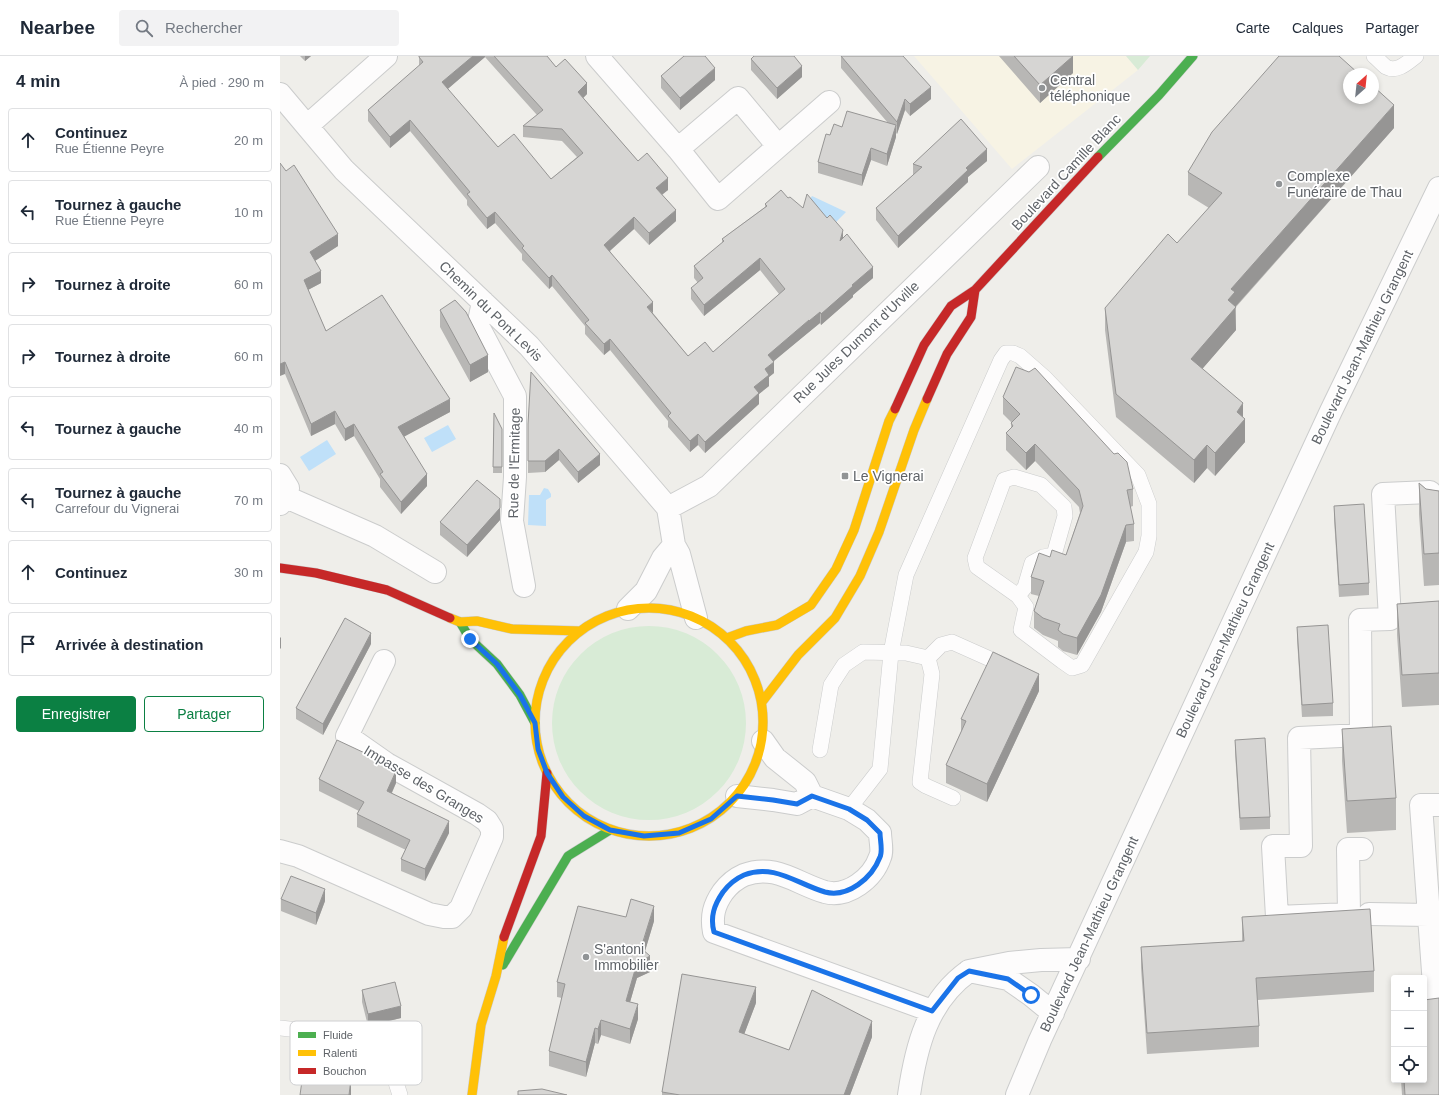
<!DOCTYPE html>
<html lang="fr">
<meta charset="utf-8">
<style>
body{margin:0;font-family:Arial,sans-serif;background:#f2f2f3;color:#1f2937}
.controls{position:absolute;right:12px;bottom:12px;display:grid;overflow:hidden;border-radius:4px;box-shadow:0 2px 6px #0003}
.controls button{width:36px;height:36px;display:grid;place-items:center;padding:0;border:0;border-bottom:1px solid #e0e1e3;background:#fff;color:#1f2937;font:20px sans-serif}
.compass{position:absolute;left:1063px;top:12px;width:36px;height:36px;border-radius:50%;background:#fff;box-shadow:0 2px 6px #0003;rotate:27deg}
.stop{position:absolute;width:12px;height:12px;margin:-9px;border:3px solid #1a73e8;border-radius:50%;background:#fff}
.stop.end{background:#1a73e8;border-color:#fff;box-shadow:0 1px 4px #0008}
.list{margin:0;padding:0;list-style:none}
h2{display:flex;justify-content:space-between;align-items:center;height:52px;margin:0;padding:0 16px;font-size:17px}
h2 small{font-size:13px;font-weight:400;color:#747a83}
.list li{display:grid;grid-template-columns:26px 1fr auto;gap:12px;align-items:center;box-sizing:border-box;height:64px;margin:0 8px 8px;padding:0 8px;border:1px solid #e0e1e3;border-radius:4px}
.list b{display:block;font-size:15px;white-space:nowrap}
.list p{margin:0;font-size:13px;white-space:nowrap;color:#747a83}
.list em{font-size:13px;font-style:normal;color:#747a83}
.actions{display:flex;gap:8px;padding:12px 16px}
.actions a{flex:1;padding:9px 0;border:1px solid #0b8043;border-radius:4px;text-align:center;font-size:14px;color:#0b8043}
.actions .main{background:#0b8043;color:#fff}
.icon{flex:none;width:22px;height:22px;fill:none;stroke:currentColor;stroke-width:2;stroke-linecap:round;stroke-linejoin:round}
.map{position:relative;flex:none;width:1159px;height:1039px;overflow:hidden}
header{display:flex;align-items:center;gap:24px;box-sizing:border-box;height:56px;padding:0 20px;background:#fff;border-bottom:1px solid #e0e1e3}
header strong{font-size:19px}
nav{display:flex;gap:22px;margin-inline-start:auto;font-size:14px}
.search{width:280px;height:36px;background:#f2f2f3;display:flex;align-items:center;gap:10px;box-sizing:border-box;padding:0 14px;border-radius:4px;color:#747a83;font-size:15px}
main{display:flex}
aside{flex:1;background:#fff}
.map>svg:first-child{display:block}
.commercial{fill:#f7f3e4}
.green{fill:#d8ebd6}
.water{fill:#bfe0f9}
.lines{fill:none;stroke-linecap:round;stroke-linejoin:round}
.lane-casing{stroke:#cbcccc;stroke-width:16}
.street-casing{stroke:#cbcccc;stroke-width:24}
.fast-casing{stroke:#cacacb;stroke-width:10}
.slow-casing{stroke:#cacacb;stroke-width:10}
.jam-casing{stroke:#cacacb;stroke-width:10}
.lane{stroke:#fdfcfc;stroke-width:15}
.street{stroke:#fdfcfc;stroke-width:22}
.fast{stroke:#4caf50;stroke-width:9}
.slow{stroke:#ffc107;stroke-width:9}
.jam{stroke:#c62828;stroke-width:9}
.wall{fill:#b8b7b5;fill-rule:evenodd}
.shaded-wall{fill:#969594}
.building{fill:#d6d5d3;stroke:#969594}
.route{stroke:#1a73e8;stroke-width:5}
.poi-dot{fill:#919496;stroke:#fff;stroke-width:1.5}
.labels{text-anchor:middle;stroke-width:3.5;stroke-linejoin:round;paint-order:stroke}
.poi-label{font-size:14px;fill:#5f6368;stroke:#fff;text-anchor:start}
.street-label{font-size:14px;fill:#5f6368;stroke:#fff}
.key{fill:#fff;stroke:#cfd0d2;stroke-width:1}
.key-label{font-size:11px;fill:#5f6368}
</style>
<header>
<strong>Nearbee</strong>
<div class="search"><svg class="icon" aria-label="search" viewBox="0 0 24 24"><circle cx="10" cy="10" r="6"/><path d="M15 15l6 6"/></svg>Rechercher</div>
<nav><a>Carte</a><a>Calques</a><a>Partager</a></nav>
</header>
<main>
<aside>
<h2>4 min<small>À pied · 290 m</small></h2>
<ul class="list">
<li><svg class="icon" aria-label="ahead" viewBox="0 0 24 24"><path d="M12 20V5M6 11l6-6 6 6"/></svg><div><b>Continuez</b><p>Rue Étienne Peyre</p></div><em>20 m</em></li>
<li><svg class="icon" aria-label="left" viewBox="0 0 24 24"><path d="M17 20v-9H6M10 6l-5 5 5 5"/></svg><div><b>Tournez à gauche</b><p>Rue Étienne Peyre</p></div><em>10 m</em></li>
<li><svg class="icon" aria-label="right" viewBox="0 0 24 24"><path d="M7 20v-9h11M14 6l5 5-5 5"/></svg><div><b>Tournez à droite</b></div><em>60 m</em></li>
<li><svg class="icon" aria-label="right" viewBox="0 0 24 24"><path d="M7 20v-9h11M14 6l5 5-5 5"/></svg><div><b>Tournez à droite</b></div><em>60 m</em></li>
<li><svg class="icon" aria-label="left" viewBox="0 0 24 24"><path d="M17 20v-9H6M10 6l-5 5 5 5"/></svg><div><b>Tournez à gauche</b></div><em>40 m</em></li>
<li><svg class="icon" aria-label="left" viewBox="0 0 24 24"><path d="M17 20v-9H6M10 6l-5 5 5 5"/></svg><div><b>Tournez à gauche</b><p>Carrefour du Vignerai</p></div><em>70 m</em></li>
<li><svg class="icon" aria-label="ahead" viewBox="0 0 24 24"><path d="M12 20V5M6 11l6-6 6 6"/></svg><div><b>Continuez</b></div><em>30 m</em></li>
<li><svg class="icon" aria-label="arrive" viewBox="0 0 24 24"><path d="M6 21V4h12l-3 4 3 4H6"/></svg><div><b>Arrivée à destination</b></div></li>
</ul>
<div class="actions"><a class="main">Enregistrer</a><a>Partager</a></div>
</aside>
<div class="map">
<svg width="1159" height="1039" viewBox="0 0 1159 1039">
<rect width="100%" height="100%" fill="#efeeea"/>
<path class="commercial" d="M634,0h212l12,14 -126,99z"/>
<path class="green" d="M846,0h24l-12,14z
M272 667a97 97 0 1 1 194 0a97 97 0 1 1-194 0Z"/>
<path class="water" d="M532,140l34,16 -15,15 -24,-24z
M168,369l8,14 -24,13 -8,-14z
M47,384l9,14 -27,17 -9,-14z
M264,432l4,1 3,5v3l-5,3v26l-18,-1 1,-30h11z"/>
<g class="lines">
<defs>
<path id="lane" d="M1094,0c4,3 8,8 12,11 11,6 22,-5 30,-11
M648,602l4,16 -12,108 6,4 27,12
M648,602l13,-13 11,-3 56,25
M540,694l11,-65 13,-20 19,-13 43,1 22,5
M569,753l31,-40 11,-116 15,-78 95,-215 5,-7h7l7,3 25,22 93,97 11,29v32l-3,16 -64,113 -10,3 -10,-7 -41,-31 5,-23 -8,-11 -41,-29 -2,-9 29,-78 10,-3 27,8 23,22 1,9 -11,39 -11,2 -11,6 -7,24 -7,9
M0,972l73,8 20,12 18,19 9,28"/>
<path id="street" d="M317,0l81,93 40,50 111,-97
M0,38l64,76 185,176 139,162 6,37
M27,70l79,-70
M398,93l60,-51 40,48
M203,246l-5,24 37,70v81l-3,44 12,65
M0,419l8,13 -2,9 -6,7
M6,441l89,39 60,36
M388,452l41,-22 329,-319
M348,553l18,-18 17,-33 11,-13 5,9 17,64
M483,685l12,17 30,24 7,14 37,13 18,11 13,13c0,7 3,18 0,24 -7,21 -32,41 -55,35 -28,-8 -50,-29 -81,-17 -9,4 -15,9 -21,17 -9,13 -12,24 -9,40l218,79
M457,740l36,4 24,4 15,-8
M1082,793h-14l1,65 -72,3 -4,-71h28l-2,-108 62,-3 -1,-115 30,-1 -7,-125 47,-2 2,18h7
M0,795l18,5 131,58 15,3h8l9,-9 31,-71v-8l-5,-8 -10,-7 -90,-50 -40,-28 37,-75
M1089,858l60,1
M773,957l-22,-18 -23,-16 -39,-8 40,-8 32,-3 38,-1
M1144,972l13,-1 -16,-222h18
M629,1039c7,-48 18,-94 60,-124
M737,1039l23,-55 291,-629 108,-223"/>
<path id="fast" d="M818,101l61,-62 34,-39
M180,566l10,17 27,25 23,31 15,28
M223,909l65,-109 42,-26"/>
<path id="slow" d="M255 666a114 114 0 1 1 228 0a114 114 0 1 1-228 0Z
M170,562l10,4 17,-1 35,8 68,2
M447,582l19,-7 31,-6 34,-20 25,-36 18,-39 35,-109 6,-12
M482,646l36,-47 37,-37 25,-42 19,-44 35,-102 13,-31
M192,1039l9,-70 15,-49 8,-39"/>
<path id="jam" d="M647,343l20,-45 24,-37 4,-27
M615,353l29,-64 27,-39 24,-16 123,-133
M0,512l36,5 71,17 63,28
M224,881l37,-101 6,-63"/>
</defs>
<use href="#lane" class="lane-casing"/>
<use href="#street" class="street-casing"/>
<use href="#fast" class="fast-casing"/>
<use href="#slow" class="slow-casing"/>
<use href="#jam" class="jam-casing"/>
<use href="#lane" class="lane"/>
<use href="#street" class="street"/>
<use href="#fast" class="fast"/>
<use href="#slow" class="slow"/>
<use href="#jam" class="jam"/>
</g>
<path class="wall" d="M20,0h11l-6,5z
M139,0h128l9,11 31,27 -4,4 55,63 30,29 -6,5 14,26 -27,24 -15,-16 -24,22 43,62 35,43 25,-4 66,-58 -19,-24 -56,46 -13,-17v-11l7,-5 -4,-5v-12l28,-23v-4l43,-32v-3l23,-6 55,39 30,41 -20,17v2l-32,28 -1,-2 -11,9 -36,29 1,12 -5,4v9l-10,8v10l-54,49 -7,-8 -8,7 -22,-25v-6l-58,-71 -6,5 -19,-21v-8l-33,-40 -3,3 -27,-29v-6l-27,-31 -8,6 -20,-24v-5l-57,-69 -20,17 -22,-27v-11l51,-43zM205,1l52,58 -14,11v11l39,4 15,16 -26,22 -53,-32 -51,-58z
M561,0l90,43 -21,17 -5,-6 -8,24 -1,-1v4l-9,29 -16,-6 -9,26 -44,-13v-11l12,-27 12,-8 46,-4 -47,-55z
M719,0h74v17l-33,30z
M471,3l51,18 -25,22 -26,-29z
M381,20l54,4 -35,30 -19,-22z
M1114,72l-158,179v23l-34,39 41,48 2,25 -30,34 -8,-8 -13,15 -78,-66 -11,-87v-22l72,-65 32,-35 -21,-13v-23z
M707,105l-19,16v5l-70,66 -22,-28v-12l37,-33v-11z
M0,107l58,83 -23,15 6,22 -13,7 18,41 124,81 -46,24 23,50 -26,28 -21,-27v-8l-26,-43 -9,5 -10,-17 -24,12 -26,-62z
M160,254l48,62 -18,10 -30,-55z
M723,341l130,92v17l-3,1 4,17v17l-8,1 -25,70 -24,43 -14,-4 -5,-4v-6l-15,-6 -9,-7v-17l5,-15 -8,-2v-17l19,-20 16,-2 14,-42 -1,-6 -44,-46 -9,9 -20,-20v-17l5,-5v-6l-8,-8z
M214,357l8,16v44h-9z
M248,368l72,41 -22,18 -19,-23 -14,12 -17,1z
M1139,427l7,6 13,2v94l-15,1 -5,-72z
M1054,450l35,77v12l-30,2 -5,-78z
M220,456v8l-33,37 -27,-22v-13z
M1159,545v104l-37,2 -5,-72v-31z
M1017,571l36,76v13l-31,1 -5,-78z
M91,588l-48,91 -27,-16v-11z
M759,635l-52,111 -41,-19v-18l15,-33v-13z
M1062,673l54,69v32l-49,3 -5,-72z
M955,684l35,77v12l-30,1 -5,-78z
M39,723l77,4 -4,10 57,40 -24,48 -24,-10v-12l5,-9 -49,-23v-13l2,-3 -40,-20z
M1,843l44,2 -9,24 -35,-14z
M346,861l28,4 -9,30 5,21 -13,6 -7,24 8,17 -8,25 -29,-9 -3,9 -3,-1 -9,34 -37,-11v-15l13,-53 -5,-1v-15z
M962,861l132,54v21l-116,8 1,26v21l-112,7 -6,-86v-21l101,-6z
M82,934l39,28 -33,8 -6,-24z
M476,947l-12,31 45,16 83,-13 -22,58h-188v-3z
M1121,1024h23l15,15h-37z"/>
<path class="shaded-wall" d="M25,0h6l-6,5z
M193,0h12v1l-43,37v-12z
M793,0v17l-33,30v-18z
M522,10v11l-25,22v-11z
M435,12v12l-35,30v-12z
M307,27v11l-9,9v-11z
M651,31v12l-21,17v-12z
M625,43v11l-8,24v-12z
M1114,49v23l-159,179 1,23 -45,52v-23l40,-70z
M130,64v11l-20,17v-11z
M616,69v12l-9,29v-12z
M591,92v12l-9,26v-11z
M707,93v12l-19,16v5l-70,66v-12l68,-68z
M388,122v12l-12,9v-11z
M396,154v11l-27,24v-12z
M215,156v11l-8,6v-11z
M354,161v12l-30,27v-11z
M563,174v12l-3,-1z
M58,178v12l-28,18v-12z
M480,202v12l-56,46v-11z
M593,211v11l-20,17v2l-32,28v-11l31,-29z
M41,215v12l-17,9v-12z
M272,219v11l-3,3v-11z
M373,246v11l-6,-6z
M540,256v11l-11,9v-11z
M529,264v12l-41,34v-11z
M330,283v11l-6,5v-11z
M208,299v17l-18,10v-17z
M5,306v12l-5,2v-12z
M494,306v11l-5,4v9l-10,8v10l-54,49v-11l60,-73z
M170,343v13l-52,28v-13z
M963,347v18l2,-2v23l-30,34v-23l22,-41z
M55,355v13l-24,12v-12z
M74,368v12l-9,5v-12z
M418,378v11l-8,7v-11z
M755,388v17l-9,9v-17z
M927,389v23l-13,15v-23z
M279,393v11l-14,12v-11z
M320,398v11l-22,18v-11z
M147,418v12l-26,28v-12z
M220,443v21l-33,37v-12z
M846,469v17l-25,70 -24,43v-17z
M91,577v11l-48,91v-11z
M1,581v11l-1,1v-11z
M759,618v17l-52,111v-18z
M116,715v12l-9,20v-12z
M169,765v12l-24,48v-12z
M45,833v12l-9,24v-12z
M374,850v15l-12,40 8,-5v16l-13,6 -11,38v-15z
M476,931v16l-17,45v-16z
M358,948v15l-8,25v-15z
M121,950v12l-33,8v-12z
M321,964v15l-3,9v-15z
M592,965v16l-22,58h-6z
M315,972v15l-9,34v-15z
M72,973v23l-5,43 -1,-16z
M71,1023v16h-2z"/>
<path class="building" d="M139,0h54l-31,26 56,65 16,-13 37,45 32,-26 -21,-24 -39,-3 20,-16 -49,-54h53l9,11 9,-8 22,24 -9,9 60,69 9,-8 21,25 -12,10 20,22 -27,23 -15,-16 -30,28 49,57 -6,5 41,49 17,-14 8,10 72,-63 -25,-31 -56,47 -13,-17 12,-10 -9,-12 30,-25 -2,-2 45,-33 -2,-2 16,-14 7,8 2,-1 13,11 4,-14 20,24 3,-3 13,15 -3,11 7,-7 26,33 -21,18 1,1 -32,28 -1,-2 -11,9v-1l-41,35 6,7 -9,7 4,6 -15,12 5,6 -54,49 -7,-8 -8,7 -22,-25 3,-3 -61,-74 -6,5 -19,-21 4,-3 -37,-45 -3,3 -27,-30 2,-2 -29,-34 -8,6 -20,-24 3,-2 -60,-72 -20,17 -22,-27 55,-48 -4,-5z
M404,0h21l10,12 -35,30 -19,-22z
M474,0h40l8,10 -25,22 -26,-29z
M561,0h62l28,31 -21,17 -5,-5 -8,23z
M734,0h59l-33,29z
M999,0h60l20,18h-10v24h24v-12l21,19 -163,184 4,3 -7,8 8,7 -45,52 52,44 -6,9 8,7 -30,34 -8,-8 -13,15 -78,-66 -11,-86 63,-74 9,9 45,-50 -34,-21 24,-40z
M567,55l49,14 -9,29 -16,-6 -9,27 -44,-13 8,-28 4,1 4,-11 8,3z
M681,63l26,30 -21,19 2,2 -70,66 -22,-28 46,-41 -9,-3z
M0,107l6,8 8,-6 44,69 -28,18 11,19 -17,9 22,51 56,-36 68,104 -52,28 29,47 -26,28 -21,-28 3,-2 -29,-48 -9,5 -10,-18 -24,13 -26,-62 -5,2z
M175,244l11,12 22,43 -18,10 -30,-55z
M736,311l13,5 6,-4 79,86 4,-1 9,9 6,27 -6,1 7,34 -8,1 -25,70 -24,43 -14,-4 -5,-4 2,-6 -17,-6 -9,-7 10,-30 -13,-4 8,-24 11,4 2,-7 14,5 17,-49 -4,-16 -44,-46 -9,9 -20,-20 7,-7 -2,-3 9,-9 -17,-17z
M251,316l69,82 -22,18 -19,-23 -14,12h-17v-37z
M214,357l8,16v38h-9z
M197,424l23,19v9l-33,37 -27,-23z
M1139,427l7,6 13,2v62l-15,1z
M1084,448l5,79 -30,2 -5,-79z
M1159,545v72l-37,2 -5,-71z
M65,562l26,15 -48,91 -27,-16z
M1048,569l5,78 -31,2 -5,-78z
M713,596l46,22 -52,110 -41,-19 20,-44 -5,-2z
M1111,670l5,72 -49,3 -5,-72z
M985,682l5,79 -30,1 -5,-78z
M57,684l32,15 27,16 -9,20 62,30 -24,48 -24,-10 9,-19 -53,-26 7,-12 -45,-23z
M11,820l34,13 -9,24 -35,-14z
M351,843l23,7 -13,42 9,8 -13,7 -11,38 12,3 -8,25 -29,-9 -3,9 -3,-1 -9,34 -37,-11 16,-67 -8,-2 21,-76 48,11z
M1090,853l4,62 -118,7 3,48 -112,7 -6,-86 103,-6 -2,-24z
M402,918l74,13 -17,45 50,18 23,-60 60,31 -28,74h-164l-18,-3z
M115,926l6,24 -33,8 -6,-24z
M1159,942v97h-34l-1,-15h20v-80z
M30,968l42,5 -6,50h5l-2,16h-49z
M262,1033l25,6h-49v-4z"/>
<g class="lines">
<path class="route" d="M190,583l27,25 23,31 15,28 3,26 9,24 16,24 21,19 26,14 34,6 35,-3 32,-14 26,-23 36,4 24,4 15,-8 37,13 18,11 13,13c0,7 3,18 0,24 -8,21 -32,41 -55,35 -28,-8 -51,-29 -81,-17 -9,4 -15,9 -21,17 -9,13 -13,25 -9,40l218,79 26,-33 11,-7 39,8 23,16"/>
</g>
<g class="poi-dot">
<circle cx="762" cy="32" r="4"/>
<circle cx="999" cy="128" r="4"/>
<rect x="561" y="416" width="8" height="8" rx="2"/>
<circle cx="306" cy="901" r="4"/>
</g>
<g class="labels">
<g class="poi-label">
<text x="770" y="29">Central<tspan x="770" dy="16">téléphonique</tspan></text>
<text x="1007" y="125">Complexe<tspan x="1007" dy="16">Funéraire de Thau</tspan></text>
<text x="573" y="425">Le Vignerai</text>
<text x="314" y="898">S'antoni<tspan x="314" dy="16">Immobilier</tspan></text>
</g>
<g class="street-label">
<text transform="translate(786 116) rotate(-47)" y="5">Boulevard Camille Blanc</text>
<text transform="translate(211 255) rotate(44)" y="5">Chemin du Pont Levis</text>
<text transform="translate(576 286) rotate(-44)" y="5">Rue Jules Dumont d'Urville</text>
<text transform="translate(1082 291) rotate(-64)" y="5">Boulevard Jean-Mathieu Grangent</text>
<text transform="translate(234 407) rotate(-89)" y="5">Rue de l'Ermitage</text>
<text transform="translate(945 584) rotate(-65)" y="5">Boulevard Jean-Mathieu Grangent</text>
<text transform="translate(144 728) rotate(31)" y="5">Impasse des Granges</text>
<text transform="translate(809 878) rotate(-65)" y="5">Boulevard Jean-Mathieu Grangent</text>
</g>
</g>
<rect x="10" y="965" width="132" height="64" rx="6" class="key"/>
<rect x="18" y="976" width="18" height="6" fill="#4caf50"/>
<rect x="18" y="994" width="18" height="6" fill="#ffc107"/>
<rect x="18" y="1012" width="18" height="6" fill="#c62828"/>
<g class="key-label">
<text x="43" y="983">Fluide</text>
<text x="43" y="1001">Ralenti</text>
<text x="43" y="1019">Bouchon</text>
</g>
</svg>
<div class="controls">
<button>+</button>
<button>−</button>
<button><svg class="icon" aria-label="locate" viewBox="0 0 24 24"><circle cx="12" cy="12" r="6"/><path d="M12 2v4M12 18v4M2 12h4M18 12h4"/></svg></button>
</div>
<svg class="compass" viewBox="-18 -18 36 36"><path d="M0-13l5 13h-10z" fill="#e53935"/><path d="M0 13l5-13h-10z" fill="#747a83"/></svg>
<div class="stop" style="left:751px;top:939px"></div>
<div class="stop end" style="left:190px;top:583px"></div>
</div>
</main>
